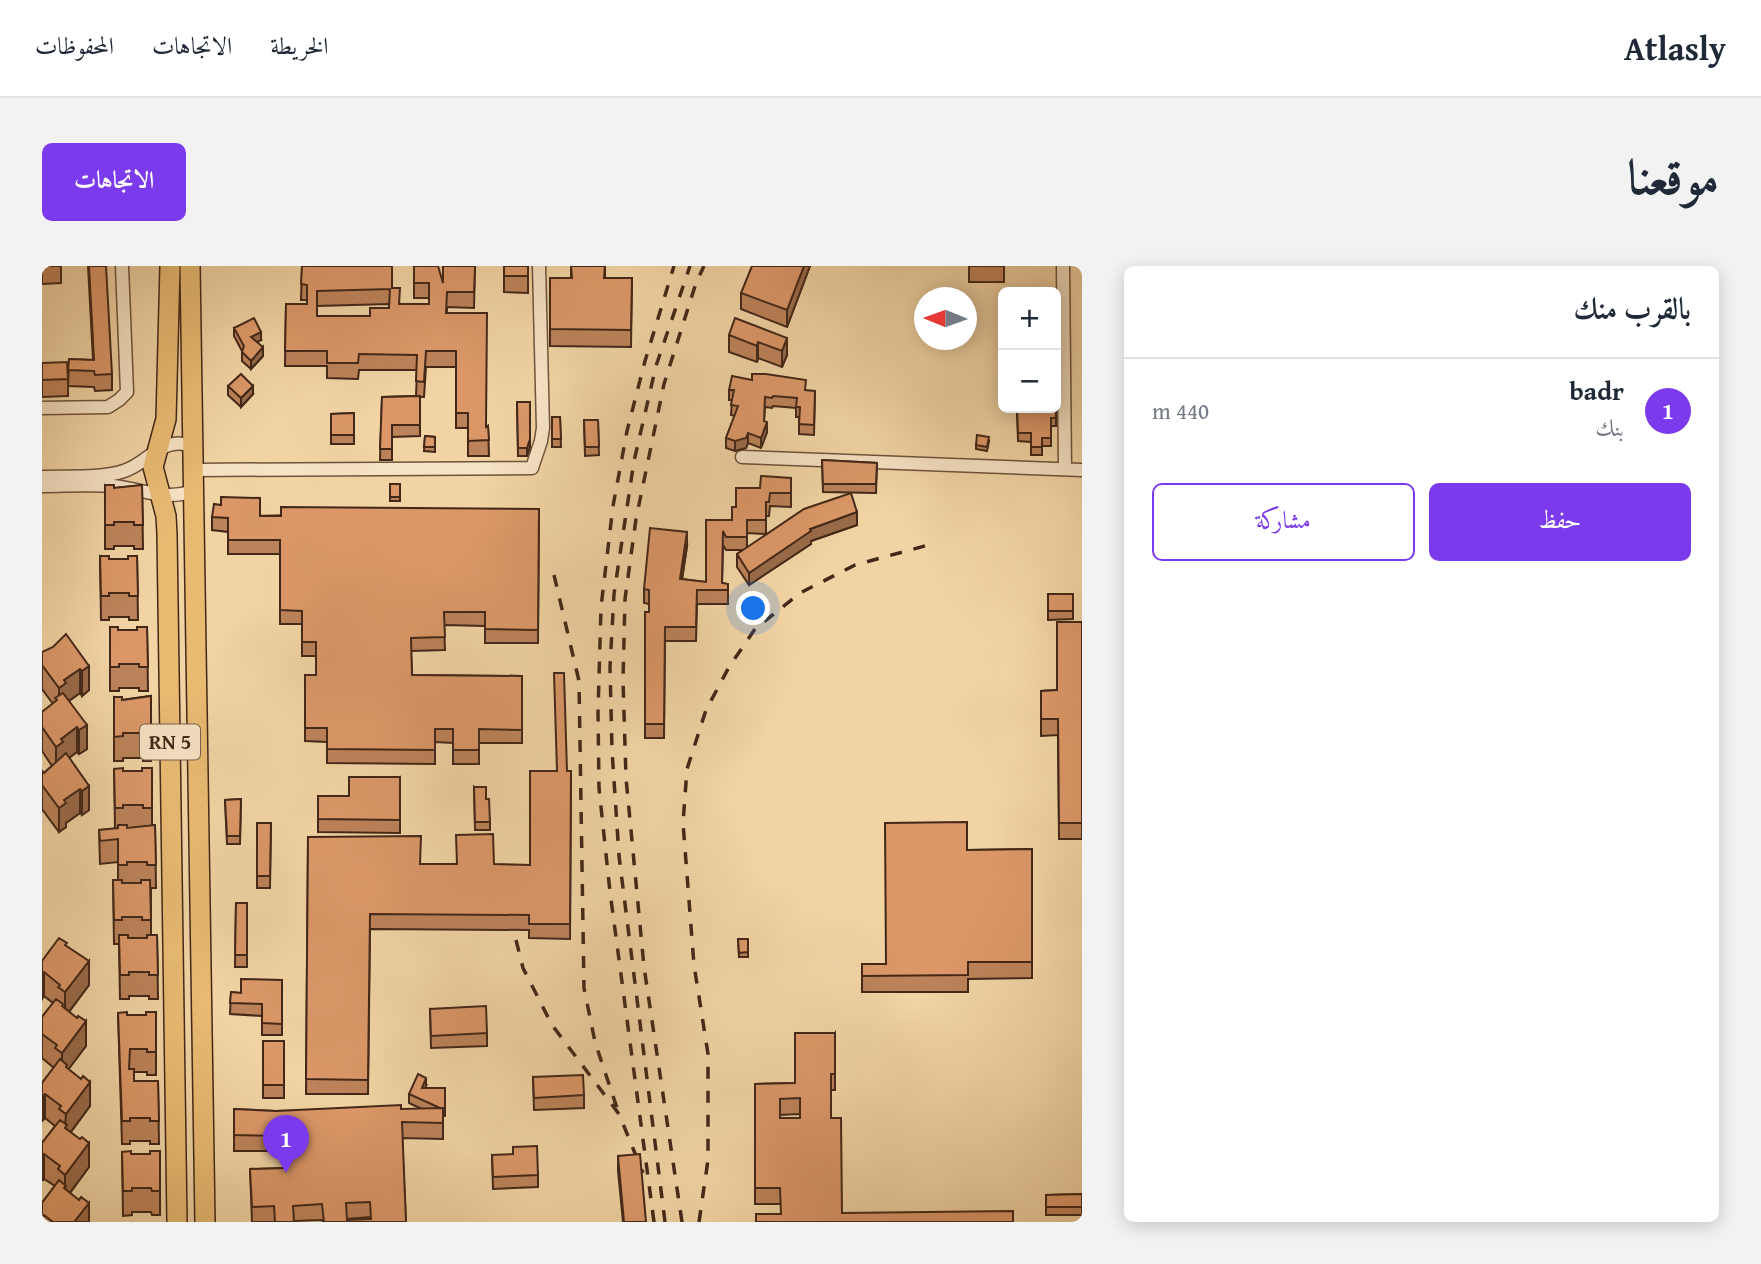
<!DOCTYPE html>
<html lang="ar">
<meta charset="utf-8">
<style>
body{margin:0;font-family:"Gentium Book Plus",Amiri,serif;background:#f2f2f3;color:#1f2937;direction:rtl}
.controls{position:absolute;right:21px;top:21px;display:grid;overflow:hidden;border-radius:10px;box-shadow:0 4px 18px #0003}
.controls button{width:63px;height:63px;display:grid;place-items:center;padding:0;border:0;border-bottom:2px solid #e0e1e3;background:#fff;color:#1f2937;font:35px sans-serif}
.compass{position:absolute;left:872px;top:21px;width:63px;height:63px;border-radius:50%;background:#fff;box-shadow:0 4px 18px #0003;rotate:271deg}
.you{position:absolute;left:712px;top:343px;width:24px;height:24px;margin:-18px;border:5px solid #fff;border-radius:50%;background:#1a73e8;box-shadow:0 0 0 10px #1a73e833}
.badge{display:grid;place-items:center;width:46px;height:46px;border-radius:50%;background:#7c3aed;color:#fff;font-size:23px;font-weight:700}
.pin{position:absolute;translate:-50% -58px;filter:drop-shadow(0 2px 4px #0008)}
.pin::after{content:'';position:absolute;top:37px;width:24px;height:21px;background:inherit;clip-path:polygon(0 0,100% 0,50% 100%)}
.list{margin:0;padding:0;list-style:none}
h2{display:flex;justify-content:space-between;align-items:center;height:91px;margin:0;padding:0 28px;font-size:30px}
h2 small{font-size:23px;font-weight:400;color:#747a83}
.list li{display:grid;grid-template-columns:46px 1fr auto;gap:21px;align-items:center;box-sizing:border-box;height:105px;padding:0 28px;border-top:2px solid #e0e1e3}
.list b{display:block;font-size:26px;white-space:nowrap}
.list p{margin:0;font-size:23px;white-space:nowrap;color:#747a83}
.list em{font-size:23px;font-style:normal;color:#747a83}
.actions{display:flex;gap:14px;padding:21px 28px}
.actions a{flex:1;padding:16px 0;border:2px solid #7c3aed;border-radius:10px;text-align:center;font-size:24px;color:#7c3aed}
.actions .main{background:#7c3aed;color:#fff}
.map{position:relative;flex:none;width:1040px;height:956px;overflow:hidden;direction:ltr;border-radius:10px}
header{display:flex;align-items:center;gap:42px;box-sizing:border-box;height:98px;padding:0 35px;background:#fff;border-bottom:2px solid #e0e1e3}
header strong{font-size:33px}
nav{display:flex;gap:38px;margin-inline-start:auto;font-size:24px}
.intro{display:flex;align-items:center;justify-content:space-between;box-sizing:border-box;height:168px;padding:0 42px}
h1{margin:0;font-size:49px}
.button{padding:18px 32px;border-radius:10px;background:#7c3aed;color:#fff;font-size:24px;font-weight:700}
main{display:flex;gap:42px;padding:0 42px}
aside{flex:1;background:#fff;border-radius:10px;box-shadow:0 4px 18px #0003}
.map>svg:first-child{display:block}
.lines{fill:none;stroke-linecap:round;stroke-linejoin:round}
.minor-casing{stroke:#6e533b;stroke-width:15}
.highway-casing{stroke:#432818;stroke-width:22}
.minor{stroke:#f6e2c4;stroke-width:12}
.highway{stroke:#e8ba72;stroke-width:19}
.rail{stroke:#432818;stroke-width:3.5;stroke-dasharray:12 12;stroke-linecap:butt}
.wall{fill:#bc8259;stroke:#432818;stroke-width:2;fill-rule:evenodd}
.shaded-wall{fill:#996a49;stroke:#432818;stroke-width:2}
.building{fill:#db9768;stroke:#432818;stroke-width:2;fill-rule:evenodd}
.labels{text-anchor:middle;stroke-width:5;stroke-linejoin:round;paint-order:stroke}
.shield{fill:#f6e2c4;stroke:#79604c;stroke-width:2}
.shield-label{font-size:21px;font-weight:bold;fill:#432818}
</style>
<header>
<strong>Atlasly</strong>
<nav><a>الخريطة</a><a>الاتجاهات</a><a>المحفوظات</a></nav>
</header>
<div class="intro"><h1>موقعنا</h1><a class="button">الاتجاهات</a></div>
<main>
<aside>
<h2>بالقرب منك<small></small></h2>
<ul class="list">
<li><span class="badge">1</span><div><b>badr</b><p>بنك</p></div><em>440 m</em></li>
</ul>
<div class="actions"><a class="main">حفظ</a><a>مشاركة</a></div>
</aside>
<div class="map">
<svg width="1040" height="956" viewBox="0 0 1040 956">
<rect width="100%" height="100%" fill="#f1d3a4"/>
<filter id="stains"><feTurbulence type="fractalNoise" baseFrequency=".00286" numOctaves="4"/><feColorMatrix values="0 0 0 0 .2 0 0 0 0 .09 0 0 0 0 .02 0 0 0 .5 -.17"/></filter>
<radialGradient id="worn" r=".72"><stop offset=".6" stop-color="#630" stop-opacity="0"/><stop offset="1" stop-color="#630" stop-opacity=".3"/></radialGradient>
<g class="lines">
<defs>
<path id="minor" d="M1021,0l2,203
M0,142l66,-1 11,-7 8,-8 -5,-126
M700,191l340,13
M150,204l340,-2 9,-27 2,-13 -4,-162
M0,211c26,-1 57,2 82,-6 25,-8 38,-36 68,-25
M0,220c23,0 47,-2 71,0 27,3 53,15 80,5"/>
<path id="highway" d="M128,0l-4,153 -13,48 13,49 1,18 10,688
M148,0l15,956"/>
</defs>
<use href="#minor" class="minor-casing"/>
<use href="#highway" class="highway-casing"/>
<use href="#minor" class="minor"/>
<use href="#highway" class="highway"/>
<path class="rail" d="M512,309l25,106 5,307 11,54 24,72
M474,674l7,28 29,57 67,89 24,59
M612,956l-44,-330 -11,-104 -1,-75 3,-106 12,-101 14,-75 18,-70 29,-95
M623,956l-46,-366 -7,-106 -2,-83 4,-73 20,-133 22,-95 34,-100
M640,956l-38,-255 -18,-189 -3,-98 2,-81 11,-80 28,-135 32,-101 8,-17
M657,956l9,-62v-106l-14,-89 -11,-142 4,-54 19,-59 23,-43 26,-38 45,-36 55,-28 77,-21"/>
</g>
<path class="wall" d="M0,0h19v17l-19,1z
M46,0l24,108v16l-17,1 -1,-4 -26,-1 1,-27 24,1z
M260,0l90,22 8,16h29v-6h-15v-32l29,17 32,-17 -1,42 -27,-1v6l40,114 1,-1 1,30h-21v-28h-12v-61h-30l-2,30h-4v39l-28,1v23h-12l2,-63 34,-1 1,-26h-58l-1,9 -31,-1v-12h-42l1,-62h21v-4h-6zM347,38v4l-19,8h-53v-10z
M462,0h24v27l-24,-1z
M529,0h34v12h27l-1,69 -81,-1v-68h21z
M768,0l-23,61 -46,-18v-16z
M927,0h35v16h-35z
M192,62l27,12 -4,2 6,14 -12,13 -9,-8v-10l-8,-15z
M687,69l58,3v17l-5,12 -24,-9 -1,4 -28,-10z
M0,97l26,16v17l-26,1z
M186,120l25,8 -12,13 -13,-12z
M687,124l86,1 -1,44 -15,-1v-17h-3v-9l-23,-2 -1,2 -7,-1 -1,14 3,11 -6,16 -13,-5 -2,5 -11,3 -9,-3v-10l9,-22 -4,-1 1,-15h-3z
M475,136l13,45 -3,9h-9z
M975,142h39v18h-5v20h-9v9h-11v-13l-13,-1z
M312,147v31h-23v-30z
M510,151h8l1,30h-9z
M542,154h14l1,35 -14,1z
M383,170l10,1v15l-11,-1z
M947,175l-2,10 -11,-2v-4z
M780,194l55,3 -1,30 -53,-1z
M749,212v29l-21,-1 -1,10h-3v18l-19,-1v15l110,-23 -46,16v3l-62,41 -12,-18v-13l6,-4h-17l-3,-5 -1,38 6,1v20h-31l-1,37h-31l-1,97h-19v-126h4v-8l-5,-1v-14l43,-43 -5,33 24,3v-62h26l4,-13 24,-19z
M348,218h10v17h-10z
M63,219l9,3 28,-3 1,64h-9v-3h-20v3h-9z
M497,243l-1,134h-53v-17l-41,-1 1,25 -34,1 1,24 110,1v67h-43v21h-26v-21l-18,-1v22l-108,-1v-21l-22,-1v-66h11v-19h-14v-32h-22v-70h-52v-22l-16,-2v-13z
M58,290l9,3h19l9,-3 1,64h-9v-3h-20v3h-8z
M1006,328h25v25l-25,1z
M1040,356v217h-23l-1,-104 -17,1v-45l16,-1z
M68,361l8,3h19l10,-3 1,64h-9v-3h-20v3h-9z
M0,386l47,14v24l-7,6 -2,-3 -11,8 18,48 -8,5 -2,-2 -8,6 20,28v24l-7,5 -2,-2 -14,10v4l-7,5 -17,-23v-38l2,2 8,-7 -10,-15v-39l11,-8 -11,-15z
M109,430v65h-8v-3h-20v3h-9v-64l8,3z
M110,502v57h3l1,63h-5v47h6l1,64h-9v-3h-20v3h-9l-1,-55h-5l-1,-64h5v-18l-18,2 -1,-34 16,-1 -1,-60 9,2h19z
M525,505h4l-1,168 -41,-1v-8l-159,-1 -2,165h-62l2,-257 113,27 109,1z
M358,511v56l-82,-1v-36h31z
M432,521l12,12 4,23v8h-15z
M199,533l-1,45h-13l-2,-44z
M215,557h14l-1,65h-13z
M990,583v129l-64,1v13h-106v-28h24l81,-114z
M194,637h11v64h-12z
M696,673h10v18h-9z
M25,681l22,38 -20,27 17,34 -18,23 22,37 -19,26 18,35 -19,26 19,29h-47v-19l13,-17 -11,-7 -2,1v-37l13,-17 -10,-8 -2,2 -1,-1v-36l12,-15 -12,-10v-41l11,-14 -9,-7 -2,3v-38z
M240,714v55h-20v-19l-32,-2 1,-22 10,1z
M388,743l57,24v13l-56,2z
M114,746v63h-9v-3h-13v9h24l1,63h-9v-3h-20v3h-8l-4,-131 9,2h19z
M793,767v57h-4l-51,114h-25v-120l40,-1zM758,848v4h-20v-3z
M221,775h21v57h-21z
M491,811l51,18v13l-50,2z
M384,820l-1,2h20v28h-2v23l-41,-1 4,84h-83l-1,-2 -28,1v1h-42l-2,-53 34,-1 -1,-17h-49v-42l42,2 146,-2 -13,-6v-9zM328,951l1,2 -24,1v-1z
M118,885v64h-8l-1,-3h-19v3l-9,1 -1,-64 9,2h19z
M450,889l46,20v12l-45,2z
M576,890l28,66h-23l-5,-51z
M1040,928v21h-36v-20z"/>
<path class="shaded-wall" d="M762,0h6l-23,61v-17z
M219,66v8l-10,5v-8z
M745,72v17l-5,12v-16z
M716,76v16l-1,4v-16z
M221,81v9l-12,13v-8z
M211,120v8l-12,13v-9z
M725,156v10l-6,16v-10z
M706,167v10l-2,5 -11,3v-10z
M488,173v8l-3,9v-8z
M815,246v13l-46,16v3l-62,41v-12l61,-44z
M645,266v14l-7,47v-14z
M47,400v24l-7,6v-25z
M38,403v24l-14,10 -7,9v-24l5,-8z
M45,459v24l-8,5v-24z
M35,461v25l-14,10 -7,9v-24l5,-8z
M47,520v24l-7,5v-24z
M38,523v24l-14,10v4l-7,5v-24l5,-8z
M47,695v24l-24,32v-25z
M2,706v24l-2,3v-25z
M44,755v25l-24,32v-25z
M384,812v8l-4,10v-8z
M48,816v24l-23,31 -2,-9 1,-14z
M3,828v24l-2,2v-24z
M47,877v24l-23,31 -2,-10 1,-1v-12z
M2,888v25l-1,2v-24z
M47,937v19h-15z"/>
<path class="building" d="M47,0h17l6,108 -17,1 -1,-4 -26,-1 1,-11 25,1z
M260,0h90v22h8l-1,16h30v-21h-15v-17h24l5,17v-17h32l-1,26h-27l-1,21h41l-1,114 2,-1 1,14 -21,1v-28h-12v-62h-30l-2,31 -8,-1 1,-26 -58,-1 -1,9h-31v-12h-42l1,-47h21v-19l-6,-1zM348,23l-1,19h-19v8h-53v-25z
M462,0h24v10h-24z
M529,0h34l-1,12h28l-1,52 -81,-1v-51h22z
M710,0h52l-17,44 -46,-17z
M212,52l7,14 -10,5 12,10 -12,14 -9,-9 2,-6 -10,-18z
M693,52l52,20 -5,13 -24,-9 -1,4 -28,-11z
M25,96l1,17 -26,1v-17z
M199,108l12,12 -12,12 -13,-12z
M710,108h14l40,6 -1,10 10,1 -1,34 -15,-1 1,-17h-4l1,-9 -24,-2 -1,2 -7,-1 -1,24 3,1 -6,16 -13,-5 -2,5 -11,3 -9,-3 12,-32 -7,-1 3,-15h-5l3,-14 20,4z
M378,130v29h-28v24h-12l2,-52z
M475,136h13v37l-3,9h-9z
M975,142h39v10h-5v20h-9v9h-11v-14h-13z
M312,147v22h-23v-21z
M510,151h8l1,22h-9z
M542,154h14l1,27h-14z
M935,169l12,2 -2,10 -11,-2z
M383,170l10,1v10h-11z
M780,194l55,3 -1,21h-53z
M719,210l30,2v15h-21l-1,9h-3v18h-19v17h-21l-3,-6 -1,52 6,1v6h-31l-1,37h-31l-1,97h-19v-112h4v-22l-5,-1 6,-61 37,4 -7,47 26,3v-62h26v-13h4v-19h24z
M348,218h10v13h-10z
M63,219h9v3l28,-3 1,40h-9v-3h-20v3h-9z
M809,227l6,19 -47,17 1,2 -62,42 -12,-19 67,-45z
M179,231l39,1v18h21v-9l258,2 -1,121 -53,-1v-17h-41l1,25 -34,1 1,37 110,1v54l-43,-1v21h-26v-21h-18v21l-108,-1v-21h-22v-53h11v-33h-14v-31l-22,-1v-70h-52v-22l-16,-1 2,-13 7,1z
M58,290h9v3h19v-3h9l1,40h-9v-3h-20v3h-8z
M1006,328h25v17h-25z
M1015,356h25v201h-23l-1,-104h-17v-28l16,-1z
M68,361h8v3h19v-3h10l1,40h-9v-3h-20v3h-9z
M24,368l23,32 -7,5 -2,-2 -16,11 2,3 -7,5 -17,-23v-13l11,-5z
M512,407h10l3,98h4l-1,153h-41v-9l-159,-1 -2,166 -62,-1 2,-242 113,-1 -1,28h37l-1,-29 37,-1 1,30 36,1v-94h27z
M21,427l24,32 -8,5 -2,-3 -16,12 2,3 -7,5 -14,-20v-15l15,-12 -2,-2z
M109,430v40h-8v-3h-20v3l-9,1v-40h8v3z
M24,487l23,33 -7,5 -2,-2 -16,11 2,3 -7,5 -17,-23v-14l2,2z
M81,502v3h19v-3h10v40h-9v-3h-20v3h-8l-1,-39z
M307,511h51v43l-82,-1v-23h31z
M432,521h12v12h3l1,23h-15z
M199,533l-1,37h-13l-2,-36z
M925,556v28l65,-1v113h-64v13l-106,1v-12h24l-1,-141z
M215,557h14l-1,53h-13z
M76,559h9v3l28,-3 1,40h-9v-3h-20v3h-9v-26l-18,2 -1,-11 19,-2z
M71,614h9v3h19v-3h9l1,40h-9v-3h-20v3h-8z
M194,637h11v52h-12z
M77,669h9v3h19v-3h10l1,40h-9v-3h-20v3h-9z
M17,672l8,5 -2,2 24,16 -24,31 -7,-5 2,-2 -16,-13 -2,2v-13z
M696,673h10v13l-9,1z
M199,713l41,1v44l-20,-1v-19l-32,-1 1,-11 10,1z
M14,733l7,5 -1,2 15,12 1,-2 8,5 -24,32 -7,-5 2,-3 -15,-11v-17z
M444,740l1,27 -56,3 -1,-27z
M85,746v3h19v-3h10v40h-9v-3h-17l-1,20h5v12h24l1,40h-9v-3h-20v3h-8l-4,-108z
M753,767h40v41h-4v44h10l1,95 171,-2v11h-257v-8h25l-1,-26h-25v-104l40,-1zM758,832v20h-20v-19z
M221,775h21v44h-21z
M18,793l7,6 -1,2 15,12 2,-3 7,6 -24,32 -7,-5 2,-3 -16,-12 -2,2 -1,-1v-12z
M376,808l8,4 -4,10h23v20h-5l-31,-14z
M541,809l1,20 -50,3 -1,-21z
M359,839v4l42,-1v15l-41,-1 4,100h-82l-2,-18 -29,2 1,16h-19l-1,-16 -22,1 -2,-38 35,-1 -2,-32 -49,-1v-26l42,2zM328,936l1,17 -24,1 -1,-17z
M18,854l7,5 -2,3 15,11 2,-2 7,6 -24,32 -7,-6 2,-3 -16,-12 -2,2v-13z
M495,880l1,29 -45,2 -1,-22 21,-1v-7z
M89,885v3h19v-3h10v40h-8l-1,-3h-19v3h-9l-1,-39z
M598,888l6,68h-22l-6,-66z
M17,914l7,6 -2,2 15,12 2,-3 8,6 -15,19h-21l-9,-7 -2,2v-14z
M1040,928v13h-36v-12z"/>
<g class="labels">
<rect class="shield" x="98" y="458.5" width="60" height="35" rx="5"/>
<g class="shield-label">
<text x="128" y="483">RN 5</text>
</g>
</g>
<rect width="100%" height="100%" filter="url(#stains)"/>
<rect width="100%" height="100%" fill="url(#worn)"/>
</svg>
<div class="controls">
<button>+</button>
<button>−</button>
</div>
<svg class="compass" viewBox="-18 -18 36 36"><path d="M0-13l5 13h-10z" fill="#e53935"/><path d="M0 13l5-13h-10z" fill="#747a83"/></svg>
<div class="you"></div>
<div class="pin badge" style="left:244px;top:907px">1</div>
</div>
</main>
